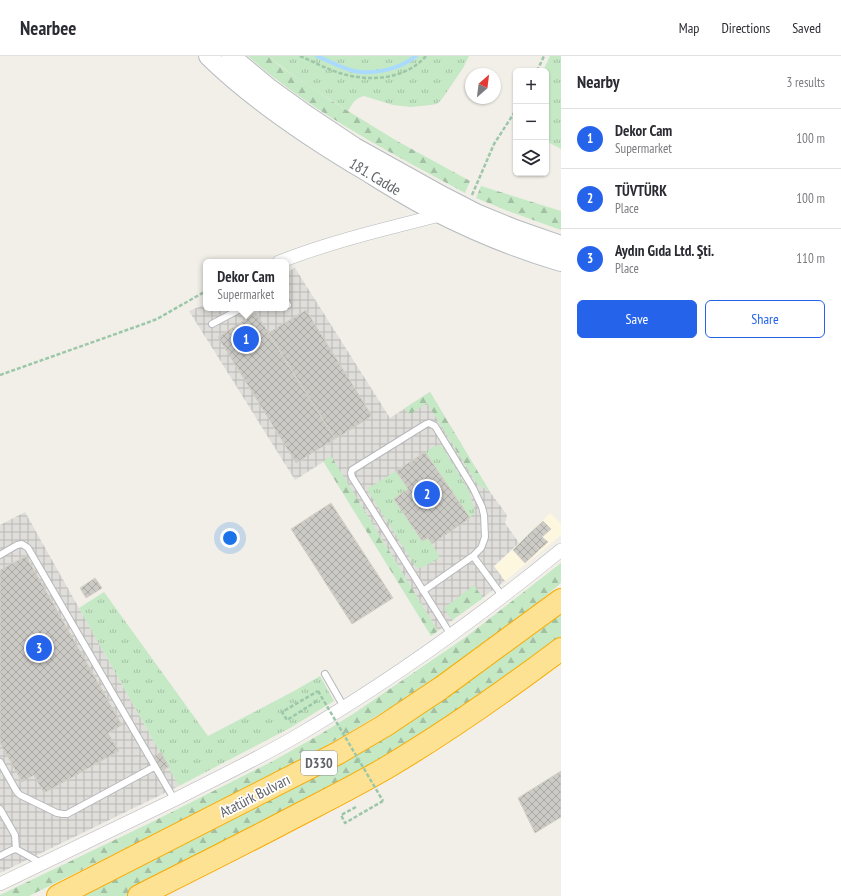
<!DOCTYPE html>
<meta charset="utf-8">
<style>
body{margin:0;font-family:"PT Sans Narrow",sans-serif;background:#f2f2f3;color:#2b2b33}
.controls{position:absolute;right:12px;top:12px;display:grid;overflow:hidden;border-radius:6px;box-shadow:0 1px 3px #0004}
.controls button{width:36px;height:36px;display:grid;place-items:center;padding:0;border:0;border-bottom:1px solid #e1e1e2;background:#fff;color:#2b2b33;font:20px sans-serif}
.compass{position:absolute;left:465px;top:12px;width:36px;height:36px;border-radius:50%;background:#fff;box-shadow:0 1px 3px #0004;rotate:28deg}
.you{position:absolute;left:230px;top:482px;width:14px;height:14px;margin:-10px;border:3px solid #fff;border-radius:50%;background:#1a73e8;box-shadow:0 0 0 6px #1a73e833}
.badge{display:grid;place-items:center;width:26px;height:26px;border-radius:50%;background:#2563eb;color:#fff;font-size:13px;font-weight:700}
.pin{position:absolute;translate:-50% -50%;border:2px solid #fff;box-shadow:0 1px 4px #0006}
.popup{position:absolute;left:203px;top:203px;width:86px;height:52px;box-sizing:border-box;display:grid;place-content:center;border-radius:6px;background:#fff;filter:drop-shadow(0 1px 3px #0005);font-size:13px;white-space:nowrap;color:#7c7c81}
.popup b{font-size:15px;color:#2b2b33}
.popup::after{content:'';position:absolute;left:50%;top:100%;margin-left:-8px;border:8px solid transparent;border-top-color:#fff}
.list{margin:0;padding:0;list-style:none}
h2{display:flex;justify-content:space-between;align-items:center;height:52px;margin:0;padding:0 16px;font-size:17px}
h2 small{font-size:13px;font-weight:400;color:#7c7c81}
.list li{display:grid;grid-template-columns:26px 1fr auto;gap:12px;align-items:center;box-sizing:border-box;height:60px;padding:0 16px;border-top:1px solid #e1e1e2}
.list b{display:block;font-size:15px;white-space:nowrap}
.list p{margin:0;font-size:13px;white-space:nowrap;color:#7c7c81}
.list em{font-size:13px;font-style:normal;color:#7c7c81}
.actions{display:flex;gap:8px;padding:12px 16px}
.actions a{flex:1;padding:9px 0;border:1px solid #2563eb;border-radius:6px;text-align:center;font-size:14px;color:#2563eb}
.actions .main{background:#2563eb;color:#fff}
.icon{flex:none;width:22px;height:22px;fill:none;stroke:currentColor;stroke-width:2;stroke-linecap:round;stroke-linejoin:round}
.map{position:relative;flex:none;width:561px;height:840px;overflow:hidden}
header{display:flex;align-items:center;gap:24px;box-sizing:border-box;height:56px;padding:0 20px;background:#fff;border-bottom:1px solid #e1e1e2}
header strong{font-size:19px}
nav{display:flex;gap:22px;margin-inline-start:auto;font-size:14px}
main{display:flex}
aside{flex:1;background:#fff}
.map>svg:first-child{display:block}
.commercial{fill:#fef7e0}
.industrial{fill:url(#industrial-grid)}
.grass{fill:url(#grass-tufts)}
.forest{fill:url(#forest-firs)}
.lines{fill:none;stroke-linecap:round;stroke-linejoin:round}
.stream{stroke:#aadaff;stroke-width:4}
.building{fill:url(#building-cross-hatch);stroke:#d6d1c6}
.lane-casing{stroke:#b5b8bc;stroke-width:8}
.street-casing{stroke:#b5b8bc;stroke-width:14}
.secondary-casing{stroke:#b6babf;stroke-width:20}
.highway-casing{stroke:#f9ab00;stroke-width:24}
.path{stroke:#9cc7a9;stroke-width:2.5;stroke-dasharray:4 2;stroke-linecap:butt}
.lane{stroke:#fff;stroke-width:6}
.street{stroke:#fff;stroke-width:13}
.secondary{stroke:#fff;stroke-width:18}
.highway{stroke:#fde293;stroke-width:22}
.path-bridge{stroke:#9cc7a9;stroke-width:2.5;stroke-dasharray:4 2;stroke-linecap:butt}
.labels{text-anchor:middle;stroke-width:3.5;stroke-linejoin:round;paint-order:stroke}
.shield{fill:#fff;stroke:#8f9295;stroke-width:1}
.shield-label{font-size:14px;font-weight:bold;fill:#5f6368}
.street-label{font-size:15px;fill:#5f6368;stroke:#fff}
</style>
<header>
<strong>Nearbee</strong>
<nav><a>Map</a><a>Directions</a><a>Saved</a></nav>
</header>
<main>
<div class="map">
<svg width="561" height="840" viewBox="0 0 561 840">
<defs>
<pattern id="industrial-grid" width="8" height="8" patternUnits="userSpaceOnUse"><rect width="8" height="8" fill="#e0deda"/><path d="M0 4h8M4 0v8" fill="none" stroke="#b9b8b5"/></pattern>
<pattern id="grass-tufts" width="24" height="20" patternUnits="userSpaceOnUse"><rect width="24" height="20" fill="#c5e8c5"/><path d="M3 7l-1-3M5 7V3M7 7l1-3M15 17l-1-3M17 17v-4M19 17l1-3" fill="none" stroke="#a3c0a4"/></pattern>
<pattern id="forest-firs" width="22" height="20" patternUnits="userSpaceOnUse"><rect width="22" height="20" fill="#c5e8c5"/><path d="M5 1l3.5 6h-7zM16 11l3.5 6h-7z" fill="#a3c0a4"/></pattern>
<pattern id="building-cross-hatch" width="8" height="8" patternUnits="userSpaceOnUse"><rect width="8" height="8" fill="#cccac5"/><path d="M0 0l8 8M0 8l8-8" fill="none" stroke="#a9a8a4"/></pattern>
</defs>
<rect width="100%" height="100%" fill="#f1efe8"/>
<path class="commercial" d="M550,457l11,11v11l-56,46 -11,-14 33,-31z"/>
<path class="industrial" d="M295,212l95,150 40,-26 60,100 17,23 -2,8 14,20 -25,23 11,15 -67,50 -107,-174 -36,23 -106,-169 17,-7v4h80v-36z
M25,456l154,274 -179,87v-348z"/>
<path class="grass" d="M268,0h201l-6,12 -21,31 -5,5 -7,1 -19,2 -18,-2 -29,-9c-9,2 -12,8 -16,15 -27,-17 -55,-35 -80,-55z
M550,0h11v93l-15,-8v-70h-3z
M439,389l4,3 26,43 6,21 -5,6 -45,-66 10,-6z
M396,415l12,18 -14,10 28,42 6,-3 11,17 -1,4 -17,9 -5,-1 -48,-76v-3z
M104,536l104,144 86,-45 26,-15 14,25 -44,27 -111,58 -100,-178z"/>
<path class="forest" d="M248,0h20l13,11 49,33 18,11 49,30 73,40 -5,12c-75,-41 -153,-80 -217,-137z
M481,130l80,25v19l-53,-19 -32,-13z
M430,336l60,100 -13,-8 -50,-81 -18,12 -4,-7z
M331,400l107,175 -7,5 -108,-175z
M561,507v20l-46,39 -90,65 -87,52 -99,53 -210,104h-29v-1l152,-73 121,-61 46,-26 34,-21 113,-77z
M474,529l9,13 -31,22 -8,-12z
M561,555v29l-179,121 -203,109 -53,26h-45l161,-81 99,-53z"/>
<g class="lines">
<path class="stream" d="M317,0c12,5 24,12 37,15 20,4 46,-2 62,-15"/>
</g>
<path class="building" d="M306,254l66,106 -37,23 -67,-106z
M256,257l79,126 -39,24 -78,-126z
M425,396l45,66 -38,26 -4,-6 -6,3 -28,-42 14,-10 -12,-18z
M331,447l62,95 -41,26 -61,-95z
M543,465l8,8 -9,8 6,5 -9,8 -12,-14z
M527,480l12,14 -14,13 -12,-13z
M26,500l96,169 -14,8 11,18 -75,42 -10,-18 -12,7 -22,-39v-173z
M95,522l7,10 -16,10 -6,-10z
M161,696l8,15 -8,4 -7,-14z
M561,715v46l-26,16 -17,-35z"/>
<g class="lines">
<defs>
<path id="lane" d="M286,245l2,4
M212,268l30,-16
M0,499l17,-10 5,-1 6,4 146,251
M473,500l30,41
M423,535l50,-35 8,-8 2,-5 2,-6 -1,-22 -2,-8 -9,-19 -38,-62 -6,-3 -3,1 -74,46 -1,3 1,4 99,158
M325,618l19,33
M0,706l17,30 3,3 37,18 6,1h4l87,-47
M0,753l15,26 1,14
M0,800l12,-6 4,-1 25,14"/>
<path id="street" d="M279,206c53,-21 110,-34 165,-48
M0,828c59,-29 119,-57 178,-86 39,-20 79,-39 117,-61 94,-55 182,-118 266,-187"/>
<path id="secondary" d="M208,0c47,46 103,83 159,116 21,13 43,27 65,38 41,21 84,39 129,52
M231,0l37,31 39,28 48,32 88,49 33,17 39,16 46,16"/>
<path id="highway" d="M58,840l280,-143 46,-27 57,-38 120,-88
M139,840c46,-23 92,-46 138,-70 36,-19 73,-37 109,-58 61,-36 119,-77 175,-119"/>
</defs>
<use href="#lane" class="lane-casing"/>
<use href="#street" class="street-casing"/>
<use href="#secondary" class="secondary-casing"/>
<use href="#highway" class="highway-casing"/>
<path class="path" d="M300,0c14,6 28,14 43,18 28,8 63,5 83,-18
M537,15l7,-15
M472,139l22,-51 22,-34
M0,319l141,-50 16,-6 49,-28
M317,645l-30,19 -5,-8 36,-21
M356,751l-15,8 4,8 38,-22"/>
<use href="#lane" class="lane"/>
<use href="#street" class="street"/>
<use href="#secondary" class="secondary"/>
<use href="#highway" class="highway"/>
<path class="path-bridge" d="M318,635l65,110"/>
</g>
<g class="labels">
<rect class="shield" x="301" y="695" width="36" height="24" rx="3"/>
<g class="shield-label">
<text x="319" y="712">D330</text>
</g>
<g class="street-label">
<text transform="translate(375 121) rotate(31)" y="5">181. Cadde</text>
<text transform="translate(255 740) rotate(-27)" y="5">Atatürk Bulvarı</text>
</g>
</g>
</svg>
<div class="controls">
<button>+</button>
<button>−</button>
<button><svg class="icon" aria-label="layers" viewBox="0 0 24 24"><path d="M12 4l9 5-9 5-9-5zM3 14l9 5 9-5"/></svg></button>
</div>
<svg class="compass" viewBox="-18 -18 36 36"><path d="M0-13l5 13h-10z" fill="#e53935"/><path d="M0 13l5-13h-10z" fill="#7c7c81"/></svg>
<div class="you"></div>
<div class="pin badge" style="left:246px;top:283px">1</div>
<div class="popup"><b>Dekor Cam</b>Supermarket</div>
<div class="pin badge" style="left:427px;top:438px">2</div>
<div class="pin badge" style="left:39px;top:592px">3</div>
</div>
<aside>
<h2>Nearby<small>3 results</small></h2>
<ul class="list">
<li><span class="badge">1</span><div><b>Dekor Cam</b><p>Supermarket</p></div><em>100 m</em></li>
<li><span class="badge">2</span><div><b>TÜVTÜRK</b><p>Place</p></div><em>100 m</em></li>
<li><span class="badge">3</span><div><b>Aydın Gıda Ltd. Şti.</b><p>Place</p></div><em>110 m</em></li>
</ul>
<div class="actions"><a class="main">Save</a><a>Share</a></div>
</aside>
</main>
